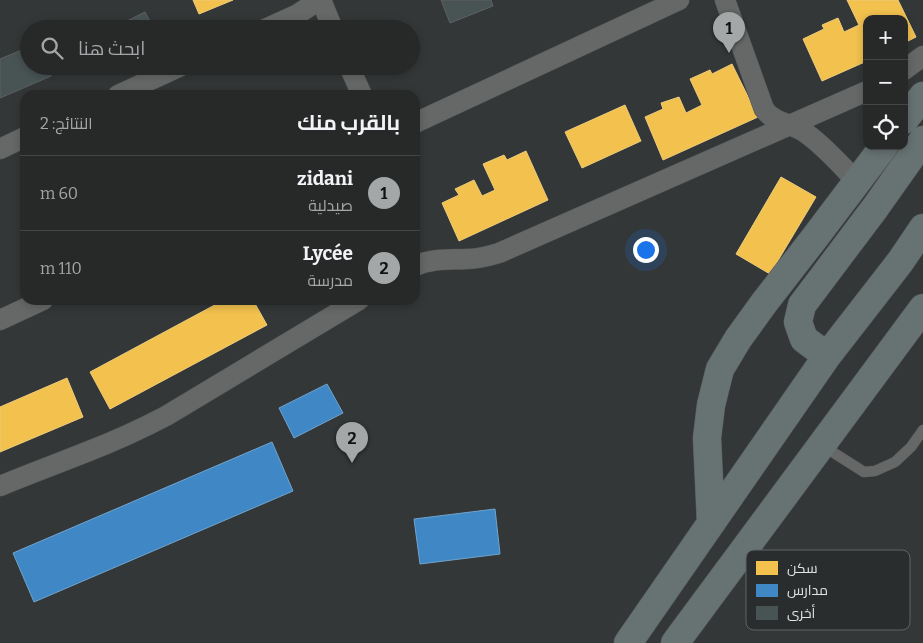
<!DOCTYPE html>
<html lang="ar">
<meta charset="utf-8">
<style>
body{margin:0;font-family:Bitter,Cairo,serif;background:#2f3131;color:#f1f3f6;direction:rtl}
.controls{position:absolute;right:15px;top:15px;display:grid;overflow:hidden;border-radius:10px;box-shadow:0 2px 8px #0003}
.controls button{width:45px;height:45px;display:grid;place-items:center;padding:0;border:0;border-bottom:1px solid #434546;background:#272929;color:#f1f3f6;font:25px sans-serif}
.you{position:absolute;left:645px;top:249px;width:18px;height:18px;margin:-12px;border:4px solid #fff;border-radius:50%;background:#1a73e8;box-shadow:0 0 0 8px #1a73e833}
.badge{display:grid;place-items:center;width:32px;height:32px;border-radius:50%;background:#a4a7a7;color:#111;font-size:16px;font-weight:700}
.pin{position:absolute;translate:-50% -41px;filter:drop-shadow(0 1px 2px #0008)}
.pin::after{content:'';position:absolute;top:26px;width:18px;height:15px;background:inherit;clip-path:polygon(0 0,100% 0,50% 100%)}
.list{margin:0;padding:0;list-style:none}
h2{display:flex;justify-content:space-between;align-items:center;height:65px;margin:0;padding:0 20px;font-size:21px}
h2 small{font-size:16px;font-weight:400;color:#a4a6a8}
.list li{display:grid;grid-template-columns:32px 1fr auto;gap:15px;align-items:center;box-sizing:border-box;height:75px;padding:0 20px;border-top:1px solid #434546}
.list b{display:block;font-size:19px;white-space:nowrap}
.list p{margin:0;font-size:16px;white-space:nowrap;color:#a4a6a8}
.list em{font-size:16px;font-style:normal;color:#a4a6a8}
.icon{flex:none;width:28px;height:28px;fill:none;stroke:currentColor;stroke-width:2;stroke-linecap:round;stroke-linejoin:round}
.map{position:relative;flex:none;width:923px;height:643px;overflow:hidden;direction:ltr}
.search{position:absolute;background:#272929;box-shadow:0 2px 8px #0003;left:20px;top:20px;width:400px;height:55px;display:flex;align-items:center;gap:12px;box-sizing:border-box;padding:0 18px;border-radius:28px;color:#a4a6a8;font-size:19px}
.panel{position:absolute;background:#272929;box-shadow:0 2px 8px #0003;left:20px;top:90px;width:400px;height:215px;border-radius:15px;direction:rtl}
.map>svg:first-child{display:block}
.homes{fill:#f2c14e;stroke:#edcc7b}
.schools{fill:#3f88c5;stroke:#70a4ce}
.building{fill:#485353;stroke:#5e6161}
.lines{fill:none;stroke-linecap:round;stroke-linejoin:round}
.service-casing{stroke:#545656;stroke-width:11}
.minor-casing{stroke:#545656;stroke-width:21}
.trunk-casing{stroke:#545656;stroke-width:29}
.service{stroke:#666868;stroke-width:10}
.minor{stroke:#666868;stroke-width:20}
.trunk{stroke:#677272;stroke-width:28}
.key{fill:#292d2e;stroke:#606465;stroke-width:1}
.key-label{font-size:14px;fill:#e1e4e4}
</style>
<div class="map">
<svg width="923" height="643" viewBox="0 0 923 643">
<rect width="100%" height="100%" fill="#343737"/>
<path class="homes" d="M193,0h40l-34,14z
M847,0h51l18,37 -12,6v-24h-37v42l-45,20 -19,-42 21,-10 -2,-4 16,-7 6,14 15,-7z
M732,64l26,53 -95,43 -18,-43 18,-8 -2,-6 18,-6 7,16 16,-8 -12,-26 20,-9 2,4z
M625,105l16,36 -59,27 -17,-36z
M526,151l22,49 -89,41 -17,-38 17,-8 -4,-6 19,-9 8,16 13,-6 -12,-26 21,-9 3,5z
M781,177l35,20 -46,77 -34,-20z
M224,300h29l14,25 -157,84 -20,-37z
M67,378l16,39 -83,35v-45z"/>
<path class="schools" d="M327,384l16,29 -49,25 -15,-30z
M272,442l21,49 -259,111 -21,-49z
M495,509l5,45 -80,10 -6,-45z"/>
<path class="building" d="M441,0h50l2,6 -43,17z
M145,12l9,17h-43z
M29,47v19h18l4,10 -51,22v-39z"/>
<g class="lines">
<defs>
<path id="service" d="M823,446l41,26 11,-1 20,-9 16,-15 12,-17"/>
<path id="minor" d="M321,0l12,29
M725,0l39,109c10,15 29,14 43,25 17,12 35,32 50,48
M265,29l33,-15 21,-14
M349,66l13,29
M904,70l19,-14
M118,95l63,-29
M415,123l264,-123
M0,149l25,-12
M415,266c17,-8 34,-6 52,-7 11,0 22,-3 32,-6l368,-162
M0,320l43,-20
M0,486c29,-12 59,-23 89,-35 26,-10 52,-22 77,-35l193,-116"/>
<path id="trunk" d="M904,120l19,-24
M827,356l-23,-17 -6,-17 4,-17 73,-97 48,-68
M711,523l-4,-85 4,-33 9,-36 18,-30 26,-36 52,-67 68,-90
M628,643l199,-287 73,-94 23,-34
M675,643l248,-335"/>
</defs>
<use href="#service" class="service-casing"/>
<use href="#minor" class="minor-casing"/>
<use href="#trunk" class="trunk-casing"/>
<use href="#service" class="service"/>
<use href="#minor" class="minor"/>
<use href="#trunk" class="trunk"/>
</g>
<rect x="746" y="550" width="164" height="80" rx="8" class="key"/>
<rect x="756" y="561" width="22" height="14" fill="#f2c14e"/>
<rect x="756" y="584" width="22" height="13" fill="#3f88c5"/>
<rect x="756" y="606" width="22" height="14" fill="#485353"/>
<g class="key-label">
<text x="787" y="573">سكن</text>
<text x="787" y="595">مدارس</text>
<text x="787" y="618">أخرى</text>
</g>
</svg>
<div class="controls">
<button>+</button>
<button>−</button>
<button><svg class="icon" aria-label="locate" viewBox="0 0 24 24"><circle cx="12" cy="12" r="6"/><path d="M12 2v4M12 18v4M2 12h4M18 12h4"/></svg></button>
</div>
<div class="you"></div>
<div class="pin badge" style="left:729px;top:53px">1</div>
<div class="pin badge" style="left:352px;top:463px">2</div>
<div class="search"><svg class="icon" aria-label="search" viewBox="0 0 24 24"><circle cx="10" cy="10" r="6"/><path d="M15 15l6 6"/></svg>ابحث هنا</div>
<section class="panel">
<h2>بالقرب منك<small>النتائج: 2</small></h2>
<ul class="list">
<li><span class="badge">1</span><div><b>zidani</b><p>صيدلية</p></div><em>60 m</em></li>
<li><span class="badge">2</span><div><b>Lycée</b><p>مدرسة</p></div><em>110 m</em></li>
</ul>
</section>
</div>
